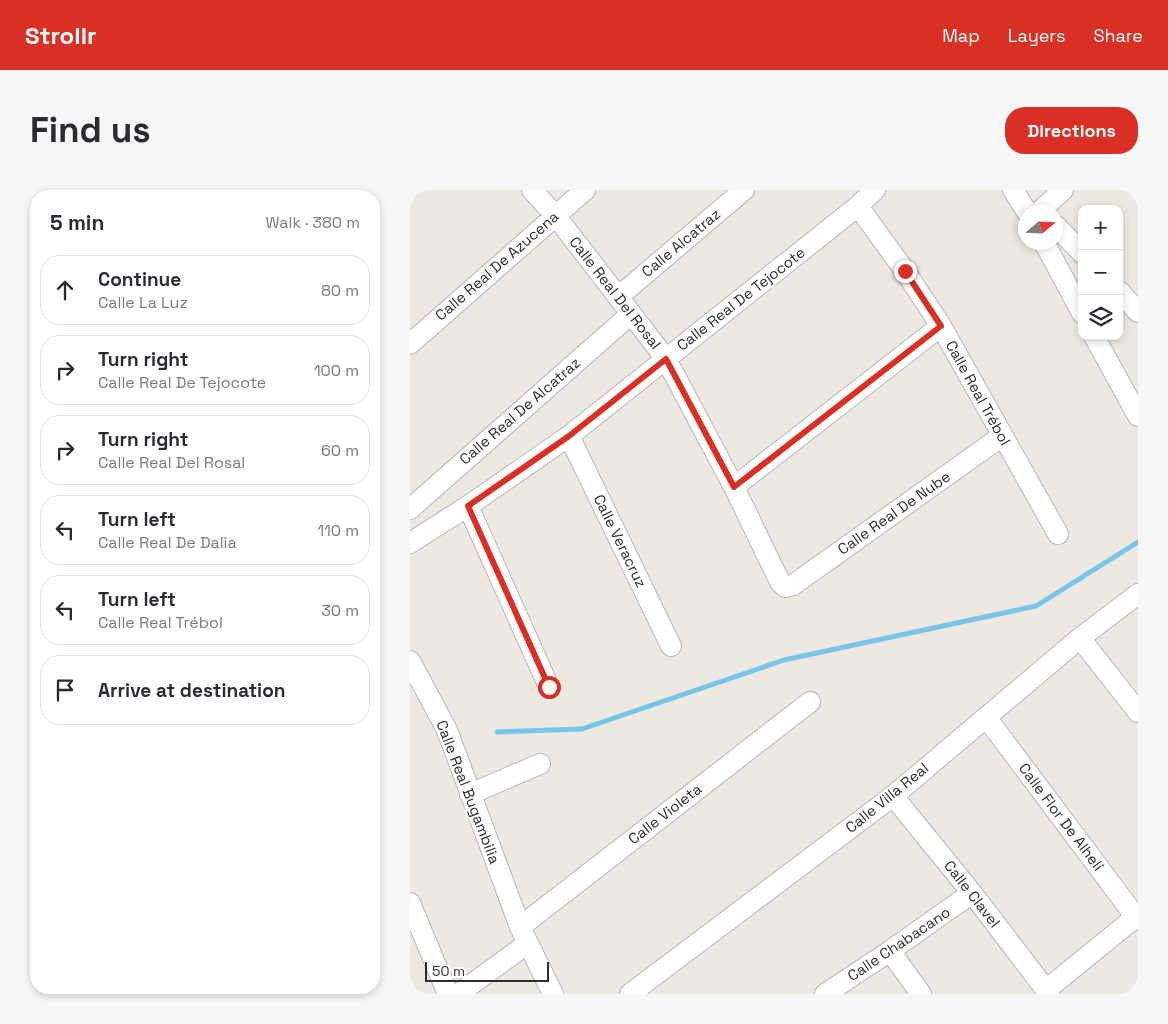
<!DOCTYPE html>
<meta charset="utf-8">
<style>
body{margin:0;font-family:"Space Grotesk",sans-serif;background:#f7f7f7;color:#2b2b33}
.controls{position:absolute;right:15px;top:15px;display:grid;overflow:hidden;border-radius:10px;box-shadow:0 2px 8px #0003}
.controls button{width:45px;height:45px;display:grid;place-items:center;padding:0;border:0;border-bottom:1px solid #e1e1e2;background:#fff;color:#2b2b33;font:25px sans-serif}
.compass{position:absolute;left:608px;top:15px;width:45px;height:45px;border-radius:50%;background:#fff;box-shadow:0 2px 8px #0003;rotate:71deg}
.scale{position:absolute;left:15px;bottom:12px;width:124px;box-sizing:border-box;padding-left:5px;border:2px solid #2d2d2d;border-top:0;font-size:14px;line-height:18px;white-space:nowrap;color:#2d2d2d;-webkit-text-stroke:4px #fff;paint-order:stroke}
.stop{position:absolute;width:15px;height:15px;margin:-11px;border:4px solid #d93025;border-radius:50%;background:#fff}
.stop.end{background:#d93025;border-color:#fff;box-shadow:0 1px 5px #0008}
.list{margin:0;padding:0;list-style:none}
h2{display:flex;justify-content:space-between;align-items:center;height:65px;margin:0;padding:0 20px;font-size:21px}
h2 small{font-size:16px;font-weight:400;color:#7c7c81}
.list li{display:grid;grid-template-columns:32px 1fr auto;gap:15px;align-items:center;box-sizing:border-box;height:70px;margin:0 10px 10px;padding:0 10px;border:1px solid #e1e1e2;border-radius:20px}
.list b{display:block;font-size:19px;white-space:nowrap}
.list p{margin:0;font-size:16px;white-space:nowrap;color:#7c7c81}
.list em{font-size:16px;font-style:normal;color:#7c7c81}
.icon{flex:none;width:28px;height:28px;fill:none;stroke:currentColor;stroke-width:2;stroke-linecap:round;stroke-linejoin:round}
.map{position:relative;flex:none;width:728px;height:804px;overflow:hidden;border-radius:20px}
header{display:flex;align-items:center;gap:30px;box-sizing:border-box;height:70px;padding:0 25px;background:#d93025;color:#fff}
header strong{font-size:24px}
nav{display:flex;gap:28px;margin-inline-start:auto;font-size:18px}
.intro{display:flex;align-items:center;justify-content:space-between;box-sizing:border-box;height:120px;padding:0 30px}
h1{margin:0;font-size:35px}
.button{padding:12px 22px;border-radius:20px;background:#d93025;color:#fff;font-size:18px;font-weight:700}
main{display:flex;gap:30px;padding:0 30px}
aside{flex:1;background:#fff;border-radius:20px;box-shadow:0 2px 8px #0003}
.map>svg:first-child{display:block}
.lines{fill:none;stroke-linecap:round;stroke-linejoin:round}
.stream{stroke:#78c5eb;stroke-width:5}
.minor-casing{stroke:#b3b5c0;stroke-width:22}
.minor{stroke:#fff;stroke-width:20}
.route{stroke:#d93025;stroke-width:6}
.labels{text-anchor:middle;stroke-width:5;stroke-linejoin:round;paint-order:stroke}
.street-label{font-size:15px;fill:#2d2d2d;stroke:#fff}
</style>
<header>
<strong>Strollr</strong>
<nav><a>Map</a><a>Layers</a><a>Share</a></nav>
</header>
<div class="intro"><h1>Find us</h1><a class="button">Directions</a></div>
<main>
<aside>
<h2>5 min<small>Walk · 380 m</small></h2>
<ul class="list">
<li><svg class="icon" aria-label="ahead" viewBox="0 0 24 24"><path d="M12 20V5M6 11l6-6 6 6"/></svg><div><b>Continue</b><p>Calle La Luz</p></div><em>80 m</em></li>
<li><svg class="icon" aria-label="right" viewBox="0 0 24 24"><path d="M7 20v-9h11M14 6l5 5-5 5"/></svg><div><b>Turn right</b><p>Calle Real De Tejocote</p></div><em>100 m</em></li>
<li><svg class="icon" aria-label="right" viewBox="0 0 24 24"><path d="M7 20v-9h11M14 6l5 5-5 5"/></svg><div><b>Turn right</b><p>Calle Real Del Rosal</p></div><em>60 m</em></li>
<li><svg class="icon" aria-label="left" viewBox="0 0 24 24"><path d="M17 20v-9H6M10 6l-5 5 5 5"/></svg><div><b>Turn left</b><p>Calle Real De Dalia</p></div><em>110 m</em></li>
<li><svg class="icon" aria-label="left" viewBox="0 0 24 24"><path d="M17 20v-9H6M10 6l-5 5 5 5"/></svg><div><b>Turn left</b><p>Calle Real Trébol</p></div><em>30 m</em></li>
<li><svg class="icon" aria-label="arrive" viewBox="0 0 24 24"><path d="M6 21V4h12l-3 4 3 4H6"/></svg><div><b>Arrive at destination</b></div></li>
</ul>
</aside>
<div class="map">
<svg width="728" height="804" viewBox="0 0 728 804">
<rect width="100%" height="100%" fill="#eee9e0"/>
<g class="lines">
<path class="stream" d="M87,542l85,-3 202,-69 252,-54 102,-64"/>
<defs>
<path id="minor" d="M122,0l23,25 111,144 68,128 46,95 5,5 8,-2 209,-149
M603,0l14,22
M448,16l47,65 36,55 117,208
M629,22l24,-22
M646,36l26,27
M634,52l38,71
M709,101l19,21
M208,107l126,-107
M684,146l44,80
M0,154l175,-154
M159,246l102,210
M324,297l207,-161
M58,316l81,181
M0,319l221,-195
M0,353l58,-37 101,-70 289,-230 17,-16
M670,448l58,74
M0,471l37,69 73,197 33,67
M576,527l152,203
M60,604l70,-30
M483,606l79,97 77,101
M0,713l38,91
M110,737l290,-225
M480,761l31,43
M636,800l92,-75
M48,804l69,-50
M220,804l263,-198 187,-158 58,-44
M415,804l65,-43 82,-58"/>
</defs>
<use href="#minor" class="minor-casing"/>
<use href="#minor" class="minor"/>
</g>
<g class="lines">
<path class="route" d="M139,497l-81,-181 101,-70 97,-77 68,128 207,-161 -36,-55"/>
</g>
<g class="labels">
<g class="street-label">
<text transform="translate(271 53) rotate(-40)" y="5">Calle Alcatraz</text>
<text transform="translate(87 76) rotate(-41)" y="5">Calle Real De Azucena</text>
<text transform="translate(205 103) rotate(52)" y="5">Calle Real Del Rosal</text>
<text transform="translate(331 109) rotate(-38)" y="5">Calle Real De Tejocote</text>
<text transform="translate(568 203) rotate(61)" y="5">Calle Real Trébol</text>
<text transform="translate(110 221) rotate(-41)" y="5">Calle Real De Alcatraz</text>
<text transform="translate(484 323) rotate(-35)" y="5">Calle Real De Nube</text>
<text transform="translate(210 351) rotate(64)" y="5">Calle Veracruz</text>
<text transform="translate(58 602) rotate(69)" y="5">Calle Real Bugambilia</text>
<text transform="translate(477 608) rotate(-39)" y="5">Calle Villa Real</text>
<text transform="translate(255 624) rotate(-38)" y="5">Calle Violeta</text>
<text transform="translate(651 627) rotate(53)" y="5">Calle Flor De Alhelí</text>
<text transform="translate(562 704) rotate(52)" y="5">Calle Clavel</text>
<text transform="translate(489 754) rotate(-34)" y="5">Calle Chabacano</text>
</g>
</g>
</svg>
<div class="controls">
<button>+</button>
<button>−</button>
<button><svg class="icon" aria-label="layers" viewBox="0 0 24 24"><path d="M12 4l9 5-9 5-9-5zM3 14l9 5 9-5"/></svg></button>
</div>
<svg class="compass" viewBox="-18 -18 36 36"><path d="M0-13l5 13h-10z" fill="#e53935"/><path d="M0 13l5-13h-10z" fill="#7c7c81"/></svg>
<div class="scale">50 m</div>
<div class="stop" style="left:139px;top:497px"></div>
<div class="stop end" style="left:495px;top:81px"></div>
</div>
</main>
